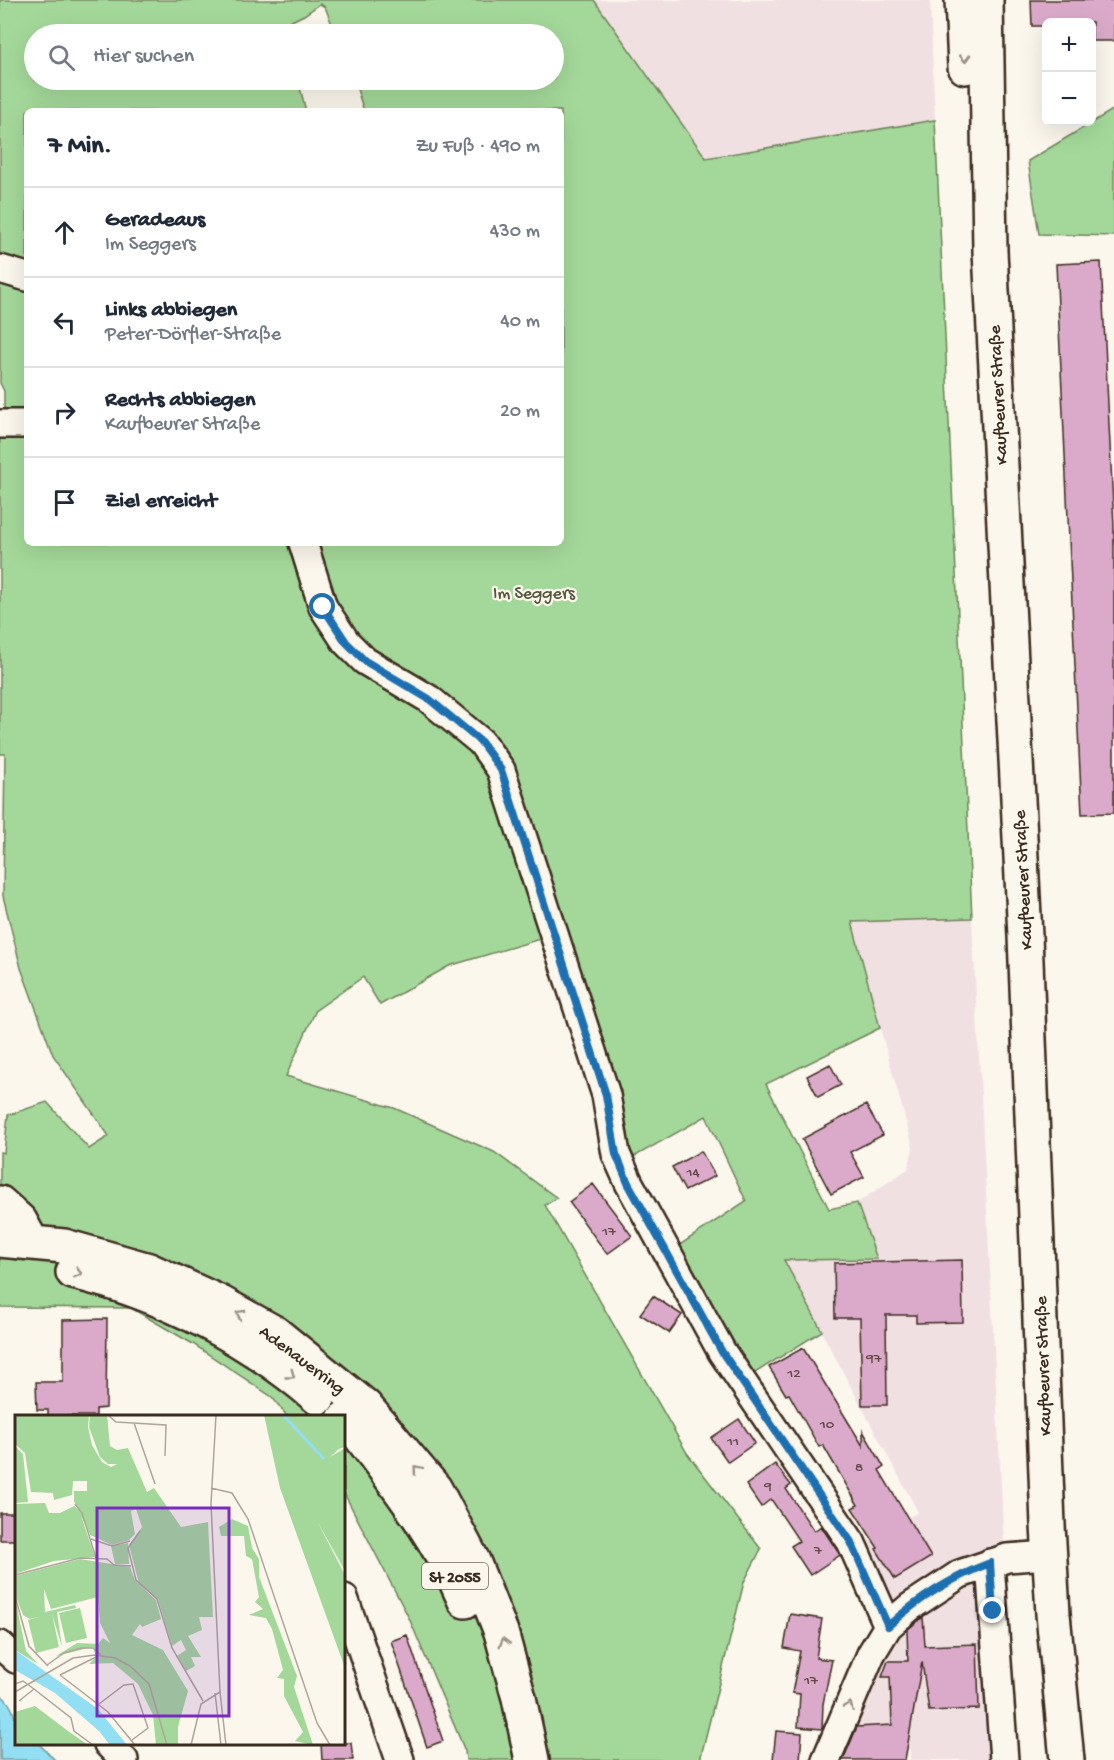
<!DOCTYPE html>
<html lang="de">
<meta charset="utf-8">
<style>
body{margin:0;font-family:"Gochi Hand",sans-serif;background:#f2f2f3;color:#1f2937}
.controls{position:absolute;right:18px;top:18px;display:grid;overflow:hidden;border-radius:9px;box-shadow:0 6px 24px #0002}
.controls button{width:54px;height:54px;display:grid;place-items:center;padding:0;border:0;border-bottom:2px solid #e0e1e3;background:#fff;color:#1f2937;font:30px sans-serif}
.stop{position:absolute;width:18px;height:18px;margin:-14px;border:4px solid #1f6fb2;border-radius:50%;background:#fff}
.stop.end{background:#1f6fb2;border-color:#fff;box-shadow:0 2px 6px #0008}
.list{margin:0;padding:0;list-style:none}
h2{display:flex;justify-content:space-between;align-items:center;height:78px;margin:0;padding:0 24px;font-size:26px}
h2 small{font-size:20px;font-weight:400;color:#747a83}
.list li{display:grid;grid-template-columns:39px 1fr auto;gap:18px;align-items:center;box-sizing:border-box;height:90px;padding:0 24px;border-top:2px solid #e0e1e3}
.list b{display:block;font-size:22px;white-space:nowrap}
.list p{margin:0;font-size:20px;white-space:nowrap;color:#747a83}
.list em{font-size:20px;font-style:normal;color:#747a83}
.icon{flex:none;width:33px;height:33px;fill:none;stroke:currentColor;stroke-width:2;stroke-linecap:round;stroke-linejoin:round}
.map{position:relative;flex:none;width:1114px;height:1760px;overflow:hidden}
.search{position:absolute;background:#fff;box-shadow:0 6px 24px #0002;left:24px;top:24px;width:540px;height:66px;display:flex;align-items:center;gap:15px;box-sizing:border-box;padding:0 21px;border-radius:33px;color:#747a83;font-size:22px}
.panel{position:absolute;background:#fff;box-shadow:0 6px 24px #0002;left:24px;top:108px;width:540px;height:438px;border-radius:9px}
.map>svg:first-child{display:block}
.built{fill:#f1e0e2}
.green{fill:#a4d89a;stroke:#70815c;stroke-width:1.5}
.water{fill:#92def2;stroke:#6f969d;stroke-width:1.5}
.building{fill:#dbaaca;stroke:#3b2a1e;stroke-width:1.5}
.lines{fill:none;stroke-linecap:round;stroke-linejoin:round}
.minor-casing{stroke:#3b2a1e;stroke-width:32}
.major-casing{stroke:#3b2a1e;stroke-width:38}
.minor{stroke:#fbf7ec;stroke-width:27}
.major{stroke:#fbf7ec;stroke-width:33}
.oneway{stroke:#9b9085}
.route{stroke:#1f6fb2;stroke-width:8}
.labels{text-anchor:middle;stroke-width:4.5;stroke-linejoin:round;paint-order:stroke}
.number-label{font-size:15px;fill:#634a49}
.shield{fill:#fbf7ec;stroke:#75685c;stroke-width:1.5}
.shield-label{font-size:16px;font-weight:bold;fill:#3b2a1e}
.street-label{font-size:18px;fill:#3b2a1e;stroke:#fbf7ec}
.park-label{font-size:18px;fill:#55563d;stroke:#fbf7ec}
.inset-river{fill:none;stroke:#92def2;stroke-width:3}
.inset-road{fill:none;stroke:#aea59a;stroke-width:1.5}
.view{fill:#7b2cbf;fill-opacity:0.15;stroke:#7b2cbf;stroke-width:3}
.inset-edge{fill:none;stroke:#3b2a1e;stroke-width:3}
</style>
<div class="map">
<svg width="1114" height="1760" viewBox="0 0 1114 1760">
<rect width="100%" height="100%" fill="#fbf7ec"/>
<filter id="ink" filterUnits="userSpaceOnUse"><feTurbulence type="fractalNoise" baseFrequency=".0167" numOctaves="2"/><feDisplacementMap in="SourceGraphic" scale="12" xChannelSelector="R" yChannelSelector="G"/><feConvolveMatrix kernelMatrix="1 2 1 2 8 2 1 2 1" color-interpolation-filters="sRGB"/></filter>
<g filter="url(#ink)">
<path class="built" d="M594,0h336l5,120 -229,38z
M972,918l43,842h-105l1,-11 -68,-6 36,-87 26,-34 -41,-78 54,-32 -135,-252 94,-1 -20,-56 51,-34 5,-22 -62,-225z"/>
<path class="green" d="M0,0h594l112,158 229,-38 37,798 -120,4 28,106 -114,56 63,125 28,-6 20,56 -93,1 38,71 -75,47 -75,-128 74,-49 -40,-85 -81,46 -118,-393 -158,-130 -39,-96h251v-432h-197l-10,-31h200v-46h-218l-11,-27 -5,-3 -16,11 -21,10 3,9h-252v46h264l8,31h-279v160l-27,-6z
M1114,109v127l-75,-2 -11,-73z
M0,276l27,9v133l-23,-7v-20l-4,-8z
M27,431v112h271l19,65 159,144 17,25 47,162 -91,27 -69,39 -17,-28 -47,33 -30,66 108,32 100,44 63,46 -12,7 142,248 74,96 -17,33 -44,178h-234l-1,-9 -56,-133 -65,-125v-77h-57l-15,-19 -79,-53 -62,-36 -131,-1v-155l4,1 4,-38 39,-13 42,47 20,-13 -56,-81 -32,-87 -18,-72 2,-142h-5v-321z"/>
<path class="water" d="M0,1694c17,13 16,30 16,50h23l16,16h-55z"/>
<path class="building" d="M1031,0h83v41h-22v-19h-45v4h-15z
M1101,262l13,264v287l-32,1 -26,-550z
M830,1064l11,21 -23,12 -11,-21z
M866,1105l17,30 -33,17 14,25 -33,17 -29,-55z
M701,1151l14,25 -30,15 -13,-24z
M593,1184l39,52 -25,18 -38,-52z
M962,1260l1,62 -47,1v-8h-30l1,90h-25l-2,-87h-25l-1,-55z
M653,1296l29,19 -13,18 -29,-19z
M107,1319l-1,89 -10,1v7h-48v-6h-11l-1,-28h27v-62z
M803,1348l60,98v-15l21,36 -5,3 52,87 -36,22 -19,-30 2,-1 -26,-40 6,-3 -35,-60 -4,2 -30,-53 -3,1 -17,-28z
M739,1419l16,24 -27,19 -17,-24z
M775,1464l16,21 -5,4 28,42 7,-5 19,29 -30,20 -19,-29 8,-5 -28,-42 -10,8 -15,-22z
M0,1513h16v27h-16z
M790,1614l32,5 -6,39 16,2 -9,44 -1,25 -24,-2 2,-33 -8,-1 8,-42 -16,-3z
M923,1617l2,29 52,-2 2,65 -50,2 -7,-49 -17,98h-62l14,-33 35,-2 -2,-48h-8l6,-16h20l-1,-31z
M407,1635l36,106 -16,6 -36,-106z
M776,1731l26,2 -2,27h-27z
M321,1743h30l2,17h-31z"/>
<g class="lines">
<defs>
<path id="minor" d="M0,269l27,8
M0,424h27
M303,543l20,64 23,35 19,19 64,38 52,43 20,28 105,325 10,59 13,29 93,169 129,190 37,84
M990,1563l14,197
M344,1598l56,162
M0,1645l16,14
M108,1744l16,16
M826,1760l45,-106 17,-28 22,-19 50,-33 47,-16 27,-2"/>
<path id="major" d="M962,0l3,67
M986,0l4,251 35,685 23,589 5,89 14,146
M0,1203l20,18 11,20
M0,1240l64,6 85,24 72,33 54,30 90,73 70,83 38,72 28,71 18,66 13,62
M73,1272c89,21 176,66 245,126
M344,1419l10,9c42,56 84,109 111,173"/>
</defs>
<use href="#minor" class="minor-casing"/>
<use href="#major" class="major-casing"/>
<use href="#minor" class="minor"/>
<use href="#major" class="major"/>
</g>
<defs><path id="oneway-chevron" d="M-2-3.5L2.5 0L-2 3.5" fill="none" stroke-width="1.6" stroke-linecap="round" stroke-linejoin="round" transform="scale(1.5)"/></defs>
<g class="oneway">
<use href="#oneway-chevron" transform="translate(965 58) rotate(88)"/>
<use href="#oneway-chevron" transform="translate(78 1273) rotate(14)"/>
<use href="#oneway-chevron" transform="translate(240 1314) rotate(-151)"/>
<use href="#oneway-chevron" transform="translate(291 1375) rotate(36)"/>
<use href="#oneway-chevron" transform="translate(417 1469) rotate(-130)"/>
<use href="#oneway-chevron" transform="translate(504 1642) rotate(-105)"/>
<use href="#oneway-chevron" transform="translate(849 1706) rotate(-67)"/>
</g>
</g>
<g class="lines" filter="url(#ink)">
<path class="route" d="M323,607l23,35 19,19 64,38 52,43 20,28 105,325 10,59 12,29 94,169 129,190 37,84c31,-28 62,-48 102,-63l3,48"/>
</g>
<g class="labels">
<g class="number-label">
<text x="693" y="1176">14</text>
<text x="609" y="1235">17</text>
<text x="874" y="1362">97</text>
<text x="794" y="1377">12</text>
<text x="827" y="1428">10</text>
<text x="733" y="1445">11</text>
<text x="859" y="1471">8</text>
<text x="768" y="1490">9</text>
<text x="818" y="1554">7</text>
<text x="811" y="1684">17</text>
</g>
<rect class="shield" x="422" y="1563" width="66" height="26" rx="4.5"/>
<g class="shield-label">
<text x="455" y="1582">St 2055</text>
</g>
<g class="street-label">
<text transform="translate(997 395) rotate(-93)" y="6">Kaufbeurer Straße</text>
<text transform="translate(1022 880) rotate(-93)" y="6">Kaufbeurer Straße</text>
<text transform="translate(303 1359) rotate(37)" y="6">Adenauerring</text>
<text transform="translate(1042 1366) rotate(-92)" y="6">Kaufbeurer Straße</text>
</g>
<g class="park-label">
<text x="534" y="598">Im Seggers</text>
</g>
</g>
<g transform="translate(15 1415)">
<rect width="330" height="330" fill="#fbf7ec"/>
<path d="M0,0h74l-1,12 4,18 10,17 9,5 6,-3h-9l-8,-7 -11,-30 1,-12h17l3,31 7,4 11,-2 19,44 7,-4 27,39 27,-5 5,95h-14l3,13 -14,6 13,21h-10l4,9 -9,5 -9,-15 9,-6 -5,-10 -9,6 -14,-47 -19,-15 -10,-39 13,-18 -6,-18 -5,2 4,23 -6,6 -17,5 -22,-10 -16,-34v-10h13v-10h-14l-1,14 -18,5 -1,-7 -22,-1 -6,-39 -10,-9zM249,0h81v32l-6,2 -9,8 15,-9v123l-28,-50 28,54v93l-65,-180zM0,31l8,8 5,48 -13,1zM30,88l4,10h11l14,-7 5,4 16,47 -41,4 -39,13v-70zM217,104l16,7 4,22 7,11v18l38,99 -3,11 19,58 -18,-4 8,-9 -19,-36v-17l-7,-1 6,-8 -11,-41 -6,-11 -17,-3 14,-6 -8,-7 4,-5 -7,-38 -6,-3 -2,-20h-23l-2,-9zM113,128l1,21h-14l-4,-18zM65,144l50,8 5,13 21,20 5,19 -19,8 -2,-3 -8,11 31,15 25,41 -10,36v18h-22l-3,-30 -15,-31 -25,-21 -24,1 7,-7 -3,-10 -37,9 21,-13 21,1 5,-6 7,5 -10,-20 -2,-26 -47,12 -7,-20 1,23 30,-7 1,3 -19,4 5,35 -10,-33 7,33 -23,6 -8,-33 14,-4 -12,3 -7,-4 -8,-21v-18zM0,183l11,53 12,13 -23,-14zM65,193l7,30 -21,5 -7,-30zM20,291l33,25 20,14h-73v-33z" fill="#a4d89a"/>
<path d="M0,235l83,59 29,36h-17l-11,-14 -44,-38 -40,-23z" fill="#92def2"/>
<path class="inset-river" d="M268,0l41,44"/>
<path class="inset-road" d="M93,0l8,7 50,3 -1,31M201,0l-5,89 9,188 6,53M119,8l21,61M196,73l21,5 16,26 69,204 13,22M60,89l7,9 14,45M125,116l-12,17 8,32 21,19 15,49 31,53M76,124l21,7 18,-5M0,160l65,-17 27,1 7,6 17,1M0,181l14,50 19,20M32,250l17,-12 17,-5h12l8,7M45,260l48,37 27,33M45,260l36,-18M0,269l8,-3 11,8 37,29 3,13 19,14M0,277l58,-34 22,-3 20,3 15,8 19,18 18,61M200,278l6,52M4,286l15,-12M84,289l25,-19 9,-1 15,44 -16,12M176,330l10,-41 19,-12"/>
<path class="view" d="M82,93h132v208h-132z"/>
<rect width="330" height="330" class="inset-edge"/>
</g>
</svg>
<div class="controls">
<button>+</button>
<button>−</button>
</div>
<div class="stop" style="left:323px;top:607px"></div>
<div class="stop end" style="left:993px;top:1611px"></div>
<div class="search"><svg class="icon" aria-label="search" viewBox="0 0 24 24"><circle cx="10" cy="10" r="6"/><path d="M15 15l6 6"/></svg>Hier suchen</div>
<section class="panel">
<h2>7 Min.<small>Zu Fuß · 490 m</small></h2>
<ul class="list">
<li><svg class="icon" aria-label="ahead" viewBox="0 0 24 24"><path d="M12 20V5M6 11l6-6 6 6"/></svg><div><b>Geradeaus</b><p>Im Seggers</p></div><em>430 m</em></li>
<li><svg class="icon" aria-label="left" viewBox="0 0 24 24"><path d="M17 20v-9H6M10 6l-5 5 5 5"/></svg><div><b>Links abbiegen</b><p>Peter-Dörfler-Straße</p></div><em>40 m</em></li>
<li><svg class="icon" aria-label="right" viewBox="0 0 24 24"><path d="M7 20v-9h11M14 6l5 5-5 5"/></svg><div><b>Rechts abbiegen</b><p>Kaufbeurer Straße</p></div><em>20 m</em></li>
<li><svg class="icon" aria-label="arrive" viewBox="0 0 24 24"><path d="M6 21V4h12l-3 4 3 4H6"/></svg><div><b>Ziel erreicht</b></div></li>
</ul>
</section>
</div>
